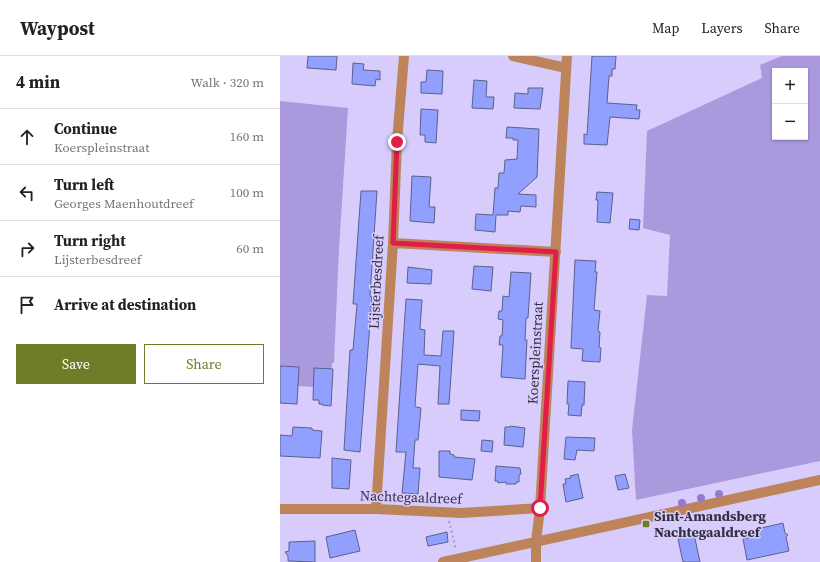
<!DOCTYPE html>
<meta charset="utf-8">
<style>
body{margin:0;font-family:"Source Serif 4",serif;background:#f6f6f6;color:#202124}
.controls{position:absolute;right:12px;top:12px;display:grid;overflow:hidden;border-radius:0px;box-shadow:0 1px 3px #0004}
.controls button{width:36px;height:36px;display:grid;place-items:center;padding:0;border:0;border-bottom:1px solid #e0e0e0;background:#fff;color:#202124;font:20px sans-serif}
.stop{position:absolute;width:12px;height:12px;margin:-9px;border:3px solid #e11d48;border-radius:50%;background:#fff}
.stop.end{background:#e11d48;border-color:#fff;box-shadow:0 1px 4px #0008}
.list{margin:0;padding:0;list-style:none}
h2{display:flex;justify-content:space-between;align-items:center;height:52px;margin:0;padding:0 16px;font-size:17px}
h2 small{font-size:13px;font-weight:400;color:#757577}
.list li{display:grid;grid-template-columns:26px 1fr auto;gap:12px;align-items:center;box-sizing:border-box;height:56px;padding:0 16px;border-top:1px solid #e0e0e0}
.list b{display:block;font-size:15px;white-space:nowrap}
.list p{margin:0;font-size:13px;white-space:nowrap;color:#757577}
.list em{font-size:13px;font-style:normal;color:#757577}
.actions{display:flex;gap:8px;padding:12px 16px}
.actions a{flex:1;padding:9px 0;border:1px solid #717c28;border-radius:0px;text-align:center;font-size:14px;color:#717c28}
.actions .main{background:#717c28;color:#fff}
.icon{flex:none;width:22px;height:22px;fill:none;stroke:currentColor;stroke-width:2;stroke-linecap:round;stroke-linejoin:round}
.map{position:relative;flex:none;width:540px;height:506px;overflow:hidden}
header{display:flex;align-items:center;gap:24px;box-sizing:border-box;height:56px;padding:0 20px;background:#fff;border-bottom:1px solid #e0e0e0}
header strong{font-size:19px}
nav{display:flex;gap:22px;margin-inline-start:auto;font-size:14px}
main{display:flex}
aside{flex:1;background:#fff}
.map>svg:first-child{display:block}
.green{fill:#ab99dd;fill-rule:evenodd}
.building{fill:#919ffe;stroke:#5a618c}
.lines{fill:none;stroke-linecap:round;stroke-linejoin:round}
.path{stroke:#a399c1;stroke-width:2;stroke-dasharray:2 3;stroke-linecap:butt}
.minor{stroke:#bd845c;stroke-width:10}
.tree{fill:#967acd}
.route{stroke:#e11d48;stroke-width:5}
.poi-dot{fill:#717c28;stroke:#d8ccfd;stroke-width:1.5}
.labels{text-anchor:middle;stroke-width:3;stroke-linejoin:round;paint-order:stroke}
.street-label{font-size:14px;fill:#332e41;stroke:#d8ccfd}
.poi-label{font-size:14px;font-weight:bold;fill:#332e41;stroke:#d8ccfd;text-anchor:start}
</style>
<header>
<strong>Waypost</strong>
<nav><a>Map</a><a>Layers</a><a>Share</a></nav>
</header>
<main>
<aside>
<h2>4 min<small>Walk · 320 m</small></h2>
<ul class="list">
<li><svg class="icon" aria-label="ahead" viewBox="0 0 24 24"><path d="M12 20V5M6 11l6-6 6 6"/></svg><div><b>Continue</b><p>Koerspleinstraat</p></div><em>160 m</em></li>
<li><svg class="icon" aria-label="left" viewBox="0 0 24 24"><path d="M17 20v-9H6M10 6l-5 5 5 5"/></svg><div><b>Turn left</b><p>Georges Maenhoutdreef</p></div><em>100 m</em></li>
<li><svg class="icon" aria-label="right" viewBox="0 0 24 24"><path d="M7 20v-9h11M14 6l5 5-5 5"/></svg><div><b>Turn right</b><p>Lijsterbesdreef</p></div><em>60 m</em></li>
<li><svg class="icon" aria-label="arrive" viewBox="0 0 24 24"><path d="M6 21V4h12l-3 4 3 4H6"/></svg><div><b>Arrive at destination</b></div></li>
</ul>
<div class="actions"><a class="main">Save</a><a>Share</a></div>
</aside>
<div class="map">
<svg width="540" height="506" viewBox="0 0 540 506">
<rect width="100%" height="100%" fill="#d8ccfd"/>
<path class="green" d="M502,0h38v405l-184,39 -4,-70 15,-135 20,1 3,-61 -27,-7 4,-97 115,-53 -2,-13zM495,15h30v66h-30z
M0,45l68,7 -9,141 -5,114h-2l-1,25 -51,-3z"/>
<path class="building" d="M28,0h29l-1,14 -29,-2z
M312,0h24l-1,13h-3v7h-3l-2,27 30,2 -1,5h4l-1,9 -29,-2 -3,28 -23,-1v-10l3,1z
M73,7l11,1 -1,6 17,1v9l-4,-1 -1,7 -23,-2z
M147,14l16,1 -1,23 -21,-1v-11h5z
M194,24l13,1 -1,16h8l-1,12 -21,-1z
M248,32h15l-3,21 -26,-1 1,-15 13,1z
M141,53l17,1 -2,33 -11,-1v-7h-5z
M227,71l32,2 -2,48 -19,17 18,1v12l-15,-1 -1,6 -12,-1v4h-12l-1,17 -20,-2 1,-16 17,1 2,-27h3l1,-15h5l1,-13 12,-1 1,-19h-5v-2h-7z
M132,120l19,1 -2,30h6l-1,16 -24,-2z
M81,135h16l-7,105 2,1 -12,155 -16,-2 6,-100h3l4,-46h-4z
M317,136l16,1 -3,30 -13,-1 1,-22h-2z
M350,163l10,1 -1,10 -10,-1z
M295,204l21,1 -1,11h2l-3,38 6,1 -2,20 2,1 -1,15 2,1 -1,14 -18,-1 1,-12 -12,-1z
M194,210l19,1 -2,24 -19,-2z
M128,211l24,3 -1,14 -24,-1z
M231,216l20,1 -3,45h-2l-1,22h2l-2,39 -24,-2 2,-32h-4l1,-9h2l1,-16 -5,-1 1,-8h3l1,-15 6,1z
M126,243l16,1 -2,29 5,1 -1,25 17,1 2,-25h11l-5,73h-11l2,-38 -22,-2 -3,42 1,1 5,1 -3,32h-3l-2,28h7l-2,26 -16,-1 4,-41h-10z
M0,310l19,1 -2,37 -17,-1z
M34,312l19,1 -2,37 -9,-1v-1h-3v-4h-6z
M288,325l17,1 -1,23h-2l-1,11 -13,-1 1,-11h-2z
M181,354l19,1 -1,10 -18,-1z
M230,370l15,2 -2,19 -19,-2 1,-18h5z
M13,371l19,1v2l10,1 -2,27 -40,-2v-21l12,1z
M286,381l29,1 -1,13 -17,-1 -2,10 -11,-1z
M202,384l11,1 -1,11 -11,-1z
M159,395h11v3l4,1v2l21,2 -3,21 -33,-3z
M52,402l19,2 -2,29 -17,-1z
M216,410l24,2 1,6 -2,1v7h-3v2h-10v-2l-8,1v-2h-3z
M298,418l5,24 -17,4 -3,-18h3l-1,-5 6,-1 -1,-2z
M345,418l4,14 -11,2 -3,-14z
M503,467l2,10 3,2 -2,2 3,14 -42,9 -4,-21 15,-4 -1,-6z
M75,474l5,21 -30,7 -4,-21z
M167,476l1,10 -20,4 -2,-9z
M414,478l6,28h-17l-5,-23 4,-1 -1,-1z
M35,485v21l-27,-1v-5l-3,-4 4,-1v-9z"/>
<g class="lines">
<path class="path" d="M169,465l7,29"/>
<path class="minor" d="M233,0l53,12
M113,187l163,9
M0,453h96l85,4 79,-5
M96,453l17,-266 4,-101 7,-86
M163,506l377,-82
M256,506v-20l4,-34 27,-452"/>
</g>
<g class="tree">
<circle cx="439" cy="438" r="4"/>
<circle cx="421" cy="442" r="4"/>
<circle cx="402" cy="447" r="4"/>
</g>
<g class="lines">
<path class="route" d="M117,86l-4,101 163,9 -16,256"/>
</g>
<rect class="poi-dot" x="362" y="464" width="8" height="8" rx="2"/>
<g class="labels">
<g class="street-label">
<text transform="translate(96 226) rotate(-87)" y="5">Lijsterbesdreef</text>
<text transform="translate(255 297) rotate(-87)" y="5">Koerspleinstraat</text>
<text transform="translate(131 441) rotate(2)" y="5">Nachtegaaldreef</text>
</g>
<g class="poi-label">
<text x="374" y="465">Sint-Amandsberg<tspan x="374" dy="16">Nachtegaaldreef</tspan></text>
</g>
</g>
</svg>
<div class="controls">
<button>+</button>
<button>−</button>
</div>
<div class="stop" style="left:260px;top:452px"></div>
<div class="stop end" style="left:117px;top:86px"></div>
</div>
</main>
